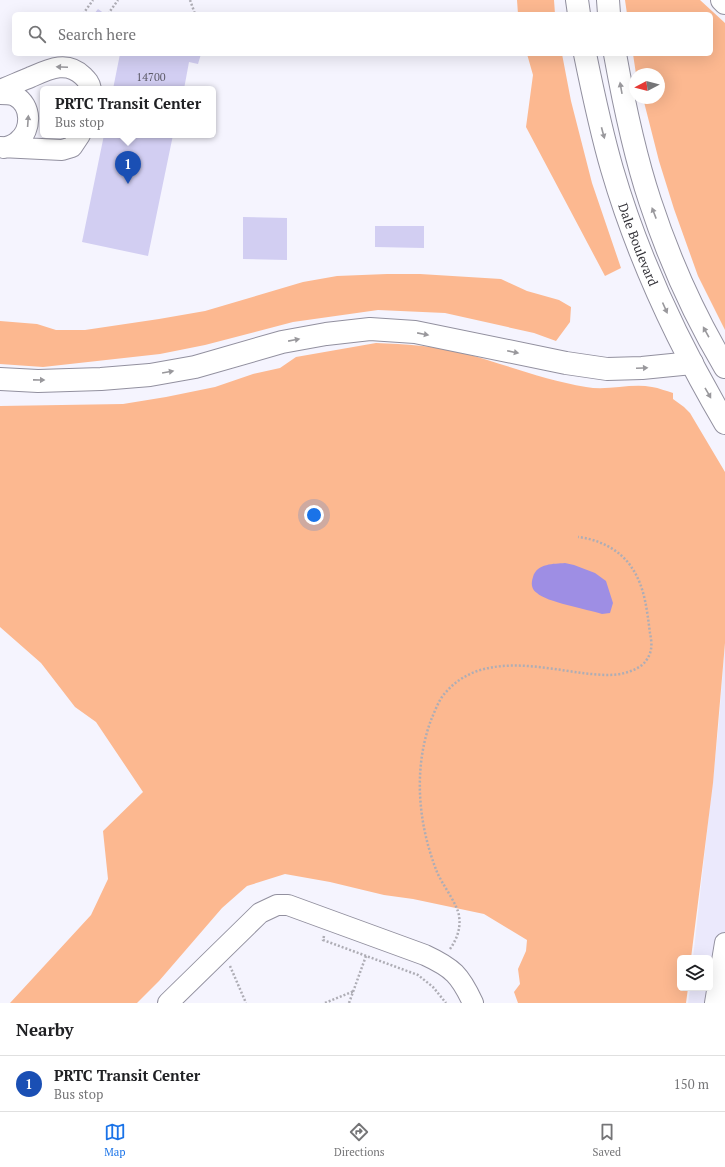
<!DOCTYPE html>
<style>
body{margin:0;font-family:"PT Serif",serif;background:#f6f6f6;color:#202124}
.controls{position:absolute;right:12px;bottom:12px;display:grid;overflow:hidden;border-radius:6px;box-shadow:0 4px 16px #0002}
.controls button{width:36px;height:36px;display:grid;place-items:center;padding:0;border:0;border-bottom:1px solid #e0e0e0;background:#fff;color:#202124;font:20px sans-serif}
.compass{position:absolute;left:629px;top:68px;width:36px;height:36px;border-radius:50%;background:#fff;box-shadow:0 4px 16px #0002;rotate:263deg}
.you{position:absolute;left:314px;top:515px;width:14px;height:14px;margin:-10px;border:3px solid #fff;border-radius:50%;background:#1a73e8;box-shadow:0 0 0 6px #1a73e833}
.badge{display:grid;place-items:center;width:26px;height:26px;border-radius:50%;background:#1a73e8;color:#fff;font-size:13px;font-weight:700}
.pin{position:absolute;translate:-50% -33px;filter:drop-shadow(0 1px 2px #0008)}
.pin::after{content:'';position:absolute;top:21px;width:14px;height:12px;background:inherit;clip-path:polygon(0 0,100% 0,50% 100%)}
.popup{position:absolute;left:40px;top:86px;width:176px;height:52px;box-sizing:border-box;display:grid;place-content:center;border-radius:6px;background:#fff;filter:drop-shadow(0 1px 3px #0005);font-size:13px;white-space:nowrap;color:#757577}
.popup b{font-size:15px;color:#202124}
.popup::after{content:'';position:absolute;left:50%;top:100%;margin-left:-8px;border:8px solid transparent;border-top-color:#fff}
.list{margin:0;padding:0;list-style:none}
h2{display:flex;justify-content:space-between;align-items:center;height:52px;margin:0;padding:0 16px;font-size:17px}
h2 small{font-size:13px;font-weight:400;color:#757577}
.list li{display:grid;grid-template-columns:26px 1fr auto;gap:12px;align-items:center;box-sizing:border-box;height:56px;padding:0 16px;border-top:1px solid #e0e0e0}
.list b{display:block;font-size:15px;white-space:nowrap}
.list p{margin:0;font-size:13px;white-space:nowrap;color:#757577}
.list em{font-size:13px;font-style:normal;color:#757577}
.icon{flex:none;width:22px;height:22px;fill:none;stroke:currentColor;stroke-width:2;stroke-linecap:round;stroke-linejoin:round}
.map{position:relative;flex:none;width:725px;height:1003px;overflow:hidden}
.search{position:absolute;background:#fff;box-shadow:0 4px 16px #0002;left:12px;right:12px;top:12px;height:44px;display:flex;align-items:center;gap:10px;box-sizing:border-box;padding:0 14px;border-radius:6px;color:#757577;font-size:15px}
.sheet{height:108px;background:#fff}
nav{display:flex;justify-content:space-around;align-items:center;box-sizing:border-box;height:56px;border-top:1px solid #e0e0e0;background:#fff;font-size:11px;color:#757577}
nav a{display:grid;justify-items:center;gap:2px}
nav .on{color:#1a73e8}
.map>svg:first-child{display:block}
.built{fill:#ebe9fc}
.green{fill:#fcb890}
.water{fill:#9e8ee4}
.building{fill:#d2cef2}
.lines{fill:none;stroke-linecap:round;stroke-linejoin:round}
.minor-casing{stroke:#92909f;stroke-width:22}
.major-casing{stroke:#92909f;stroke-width:24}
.highway-casing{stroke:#92909f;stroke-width:24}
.path{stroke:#aeadb5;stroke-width:2.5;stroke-dasharray:2 2;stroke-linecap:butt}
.minor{stroke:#fff;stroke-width:20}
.major{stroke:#fff;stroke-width:22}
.highway{stroke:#fff;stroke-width:22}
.oneway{fill:#99989c}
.labels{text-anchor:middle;stroke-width:3.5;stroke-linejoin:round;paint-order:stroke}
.number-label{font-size:11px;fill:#5b5966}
.street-label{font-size:13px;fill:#333238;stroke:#f5f4fe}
</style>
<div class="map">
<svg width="725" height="1003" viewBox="0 0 725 1003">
<rect width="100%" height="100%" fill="#f5f4fe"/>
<path class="built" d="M725,643v360h-37l2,-15h20v-30h-17l25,-226z"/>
<path class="green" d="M517,0h37l1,14h-37z
M625,0h75l25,23v307l-27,-54 -24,-67 -15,-48 -16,-63h16v-24h-23l-3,-20h78v-40h-84z
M527,54h35l9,47 21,82 29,85 -16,8 -79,-149 7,-52z
M387,274h33l81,5 26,12 32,9 12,7 -1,15 -14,19 -22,-8 -89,-20 -67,-3 -85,12 -88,23 -45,9 -117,13 -43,-3v-43l37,3 19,6h29l74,-11 46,-8 98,-29 34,-6z
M376,343c29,1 59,3 87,10 41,11 81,27 123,34 22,4 45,-4 66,0 7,1 14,4 21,6v6l11,8 6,6 35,59v171l-12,140 -22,175h-11v30h8l-2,15h-168l-4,-11 6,-8 -2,-15 8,-18 1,-11 -43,-26 -71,-15 -29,-4 -54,-13 -45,-8 -38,12 -25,22 -63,73 -22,22h-127l81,-88 17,-36 -5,-48 40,-39 -47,-70 -21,-15 -34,-44 -41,-36v-221l123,-2 43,-7 49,-10 38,-13 27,-6 16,-11z"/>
<path class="water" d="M565,563l9,2 21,8 11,8 7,22 -3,10 -8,1c-15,-5 -56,-12 -65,-21 -6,-4 -6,-10 -4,-16 4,-14 21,-13 32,-14z"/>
<path class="building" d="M98,9l7,5h-11z
M120,54h81l-3,10 -9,-2 -5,27h-71z
M104,135h69l-25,121 -66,-14z
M243,217l44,1v42l-44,-1z
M375,226h49v22l-49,-1z"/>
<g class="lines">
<defs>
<path id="minor" d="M0,90c10,-4 21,-9 31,-13 18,-8 36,-17 52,-1 4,4 7,7 8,13
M0,94c5,0 11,0 15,2 17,9 17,34 3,45 -4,4 -9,5 -14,7
M0,147l62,3 10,-3 8,-12
M168,1003l92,-90 17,-8h11l137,50c28,13 35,20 48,48
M715,1003l10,-60"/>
<g id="major">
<path d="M577,0l2,14"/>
<path d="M608,0l1,14"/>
<path id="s1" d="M585,54c8,39 16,77 27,115 26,89 66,174 113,254"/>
<path d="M615,54c9,50 19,99 35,147 19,58 44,114 75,166"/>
</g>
<path id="highway" d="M722,0l3,3
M0,379l38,2 63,-2 49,-4 45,-8 87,-25 44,-8 44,-5 45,3 151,31 41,6 35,-1 50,-5"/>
</defs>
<use href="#minor" class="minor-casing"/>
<use href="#major" class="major-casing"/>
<use href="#highway" class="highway-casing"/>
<path class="path" d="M190,0l5,14
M83,14l10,-14
M108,14l10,-14
M324,936l-1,4 95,35 15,12 13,16
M450,949c7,-10 11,-21 9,-33 -1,-11 -17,-32 -22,-44 -19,-48 -24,-103 -6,-152 4,-9 8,-21 15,-28 34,-39 92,-25 136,-19 19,2 39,5 57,-6 6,-3 11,-11 12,-18 1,-4 0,-11 -1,-16 -3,-22 -5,-46 -18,-65 -11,-18 -34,-29 -54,-31
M230,966l16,37
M325,1003l29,-12
M349,1003l17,-47"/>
<use href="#minor" class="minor"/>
<use href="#major" class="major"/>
<use href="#highway" class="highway"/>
</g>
<defs><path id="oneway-solid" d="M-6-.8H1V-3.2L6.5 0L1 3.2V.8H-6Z"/></defs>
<g class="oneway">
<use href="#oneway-solid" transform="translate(62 67) rotate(-177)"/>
<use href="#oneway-solid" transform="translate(621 88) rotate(-100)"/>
<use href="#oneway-solid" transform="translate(28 121) rotate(-86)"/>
<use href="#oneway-solid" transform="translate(603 133) rotate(75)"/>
<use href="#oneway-solid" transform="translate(654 213) rotate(-111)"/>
<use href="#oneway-solid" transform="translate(665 308) rotate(66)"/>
<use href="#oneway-solid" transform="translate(706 332) rotate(-119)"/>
<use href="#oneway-solid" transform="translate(423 334) rotate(11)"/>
<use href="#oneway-solid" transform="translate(294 340) rotate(-11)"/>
<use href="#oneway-solid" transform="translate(513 352) rotate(12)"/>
<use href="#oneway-solid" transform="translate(642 368) rotate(-3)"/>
<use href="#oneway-solid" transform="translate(168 372) rotate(-10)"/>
<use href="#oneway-solid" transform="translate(39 380) rotate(1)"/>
<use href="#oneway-solid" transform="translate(708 393) rotate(60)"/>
</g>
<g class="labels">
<g class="number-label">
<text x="151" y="81">14700</text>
</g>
<g class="street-label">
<text dy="5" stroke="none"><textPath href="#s1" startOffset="198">Dale Boulevard</textPath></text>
</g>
</g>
</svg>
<div class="controls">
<button><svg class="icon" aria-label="layers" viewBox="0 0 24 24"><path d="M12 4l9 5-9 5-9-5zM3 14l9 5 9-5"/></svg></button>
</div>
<svg class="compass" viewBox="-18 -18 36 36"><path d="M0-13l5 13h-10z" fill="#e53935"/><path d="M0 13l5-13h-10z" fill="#757577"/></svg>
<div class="you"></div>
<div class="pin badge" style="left:128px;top:184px;background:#1a4fb4">1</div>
<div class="popup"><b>PRTC Transit Center</b>Bus stop</div>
<div class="search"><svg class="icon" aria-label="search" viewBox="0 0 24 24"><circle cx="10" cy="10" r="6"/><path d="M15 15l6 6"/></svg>Search here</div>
</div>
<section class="sheet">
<h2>Nearby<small></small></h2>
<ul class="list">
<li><span class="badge" style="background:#1a4fb4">1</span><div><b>PRTC Transit Center</b><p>Bus stop</p></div><em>150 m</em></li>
</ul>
</section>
<nav>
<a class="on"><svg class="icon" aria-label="map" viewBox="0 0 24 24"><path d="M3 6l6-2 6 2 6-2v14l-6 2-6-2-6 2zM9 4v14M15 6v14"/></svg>Map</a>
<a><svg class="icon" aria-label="directions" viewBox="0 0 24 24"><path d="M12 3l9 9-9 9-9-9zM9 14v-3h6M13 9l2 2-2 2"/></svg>Directions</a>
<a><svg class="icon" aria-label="saved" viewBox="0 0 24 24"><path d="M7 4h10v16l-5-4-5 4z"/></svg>Saved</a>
</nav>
